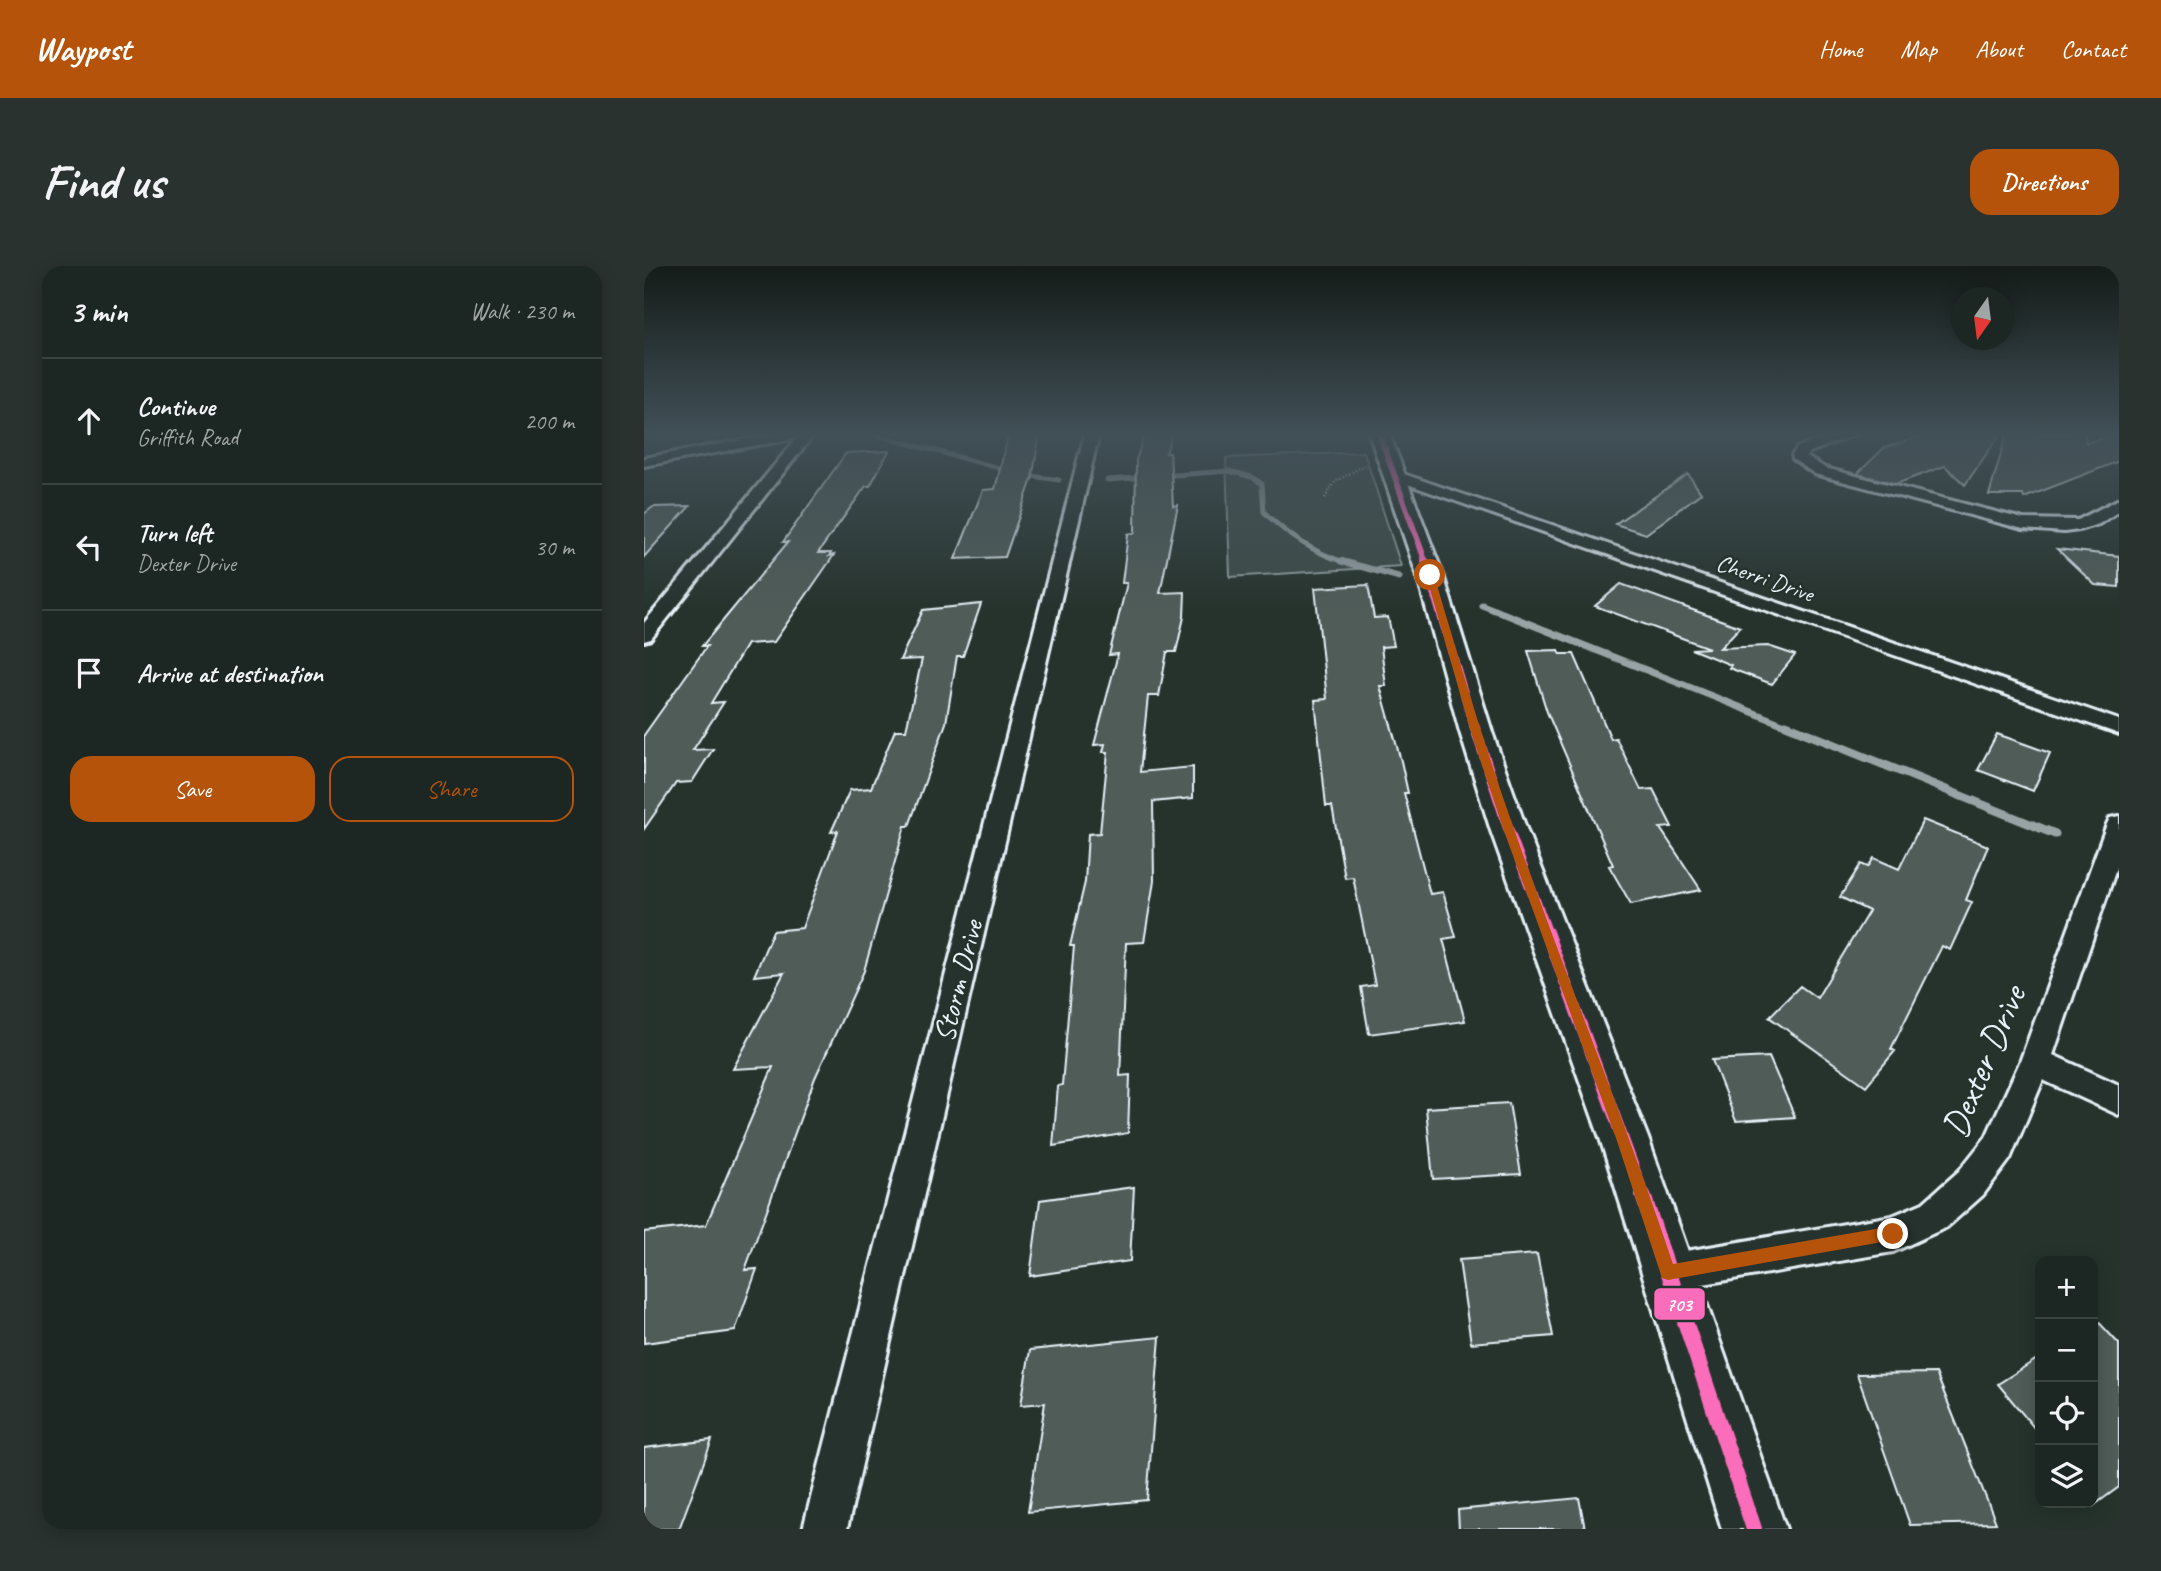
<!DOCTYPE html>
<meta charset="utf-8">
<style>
body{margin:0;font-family:Caveat,sans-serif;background:#29322f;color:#f1f3f6}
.controls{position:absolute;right:21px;bottom:21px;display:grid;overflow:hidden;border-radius:14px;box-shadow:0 4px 18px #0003}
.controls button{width:63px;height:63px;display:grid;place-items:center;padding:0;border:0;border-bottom:2px solid #3a4340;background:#1c2622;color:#f1f3f6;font:35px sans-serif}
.compass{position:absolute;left:1307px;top:21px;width:63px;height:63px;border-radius:50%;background:#1c2622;box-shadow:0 4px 18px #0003;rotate:194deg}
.stop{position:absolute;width:21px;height:21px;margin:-16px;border:5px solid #b45309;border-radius:50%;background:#fff}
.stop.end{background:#b45309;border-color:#fff;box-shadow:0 2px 7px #0008}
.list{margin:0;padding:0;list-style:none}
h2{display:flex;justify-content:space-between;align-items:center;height:91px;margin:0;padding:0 28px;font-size:30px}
h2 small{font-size:23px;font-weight:400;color:#a0a5a5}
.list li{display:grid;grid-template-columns:46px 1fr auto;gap:21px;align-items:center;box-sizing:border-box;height:126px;padding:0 28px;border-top:2px solid #3a4340}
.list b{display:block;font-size:26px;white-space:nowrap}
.list p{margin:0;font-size:23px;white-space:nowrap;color:#a0a5a5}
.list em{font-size:23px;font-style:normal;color:#a0a5a5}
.actions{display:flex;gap:14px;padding:21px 28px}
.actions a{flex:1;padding:16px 0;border:2px solid #b45309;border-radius:21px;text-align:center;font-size:24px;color:#b45309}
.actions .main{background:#b45309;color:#fff}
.icon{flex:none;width:38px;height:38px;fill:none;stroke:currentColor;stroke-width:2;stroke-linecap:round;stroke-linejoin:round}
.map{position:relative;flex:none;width:1475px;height:1263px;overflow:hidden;border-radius:21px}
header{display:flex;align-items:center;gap:42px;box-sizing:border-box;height:98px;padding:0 35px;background:#b45309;color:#fff}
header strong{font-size:33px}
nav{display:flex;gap:38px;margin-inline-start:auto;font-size:24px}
.intro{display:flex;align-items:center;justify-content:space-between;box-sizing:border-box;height:168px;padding:0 42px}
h1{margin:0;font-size:49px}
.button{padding:18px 32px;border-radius:21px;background:#b45309;color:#fff;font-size:24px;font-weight:700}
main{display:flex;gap:42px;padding:0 42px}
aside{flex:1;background:#1c2622;border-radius:21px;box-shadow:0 4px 18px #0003}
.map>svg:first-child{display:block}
.green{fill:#3e4b47;stroke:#939ea0;stroke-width:2}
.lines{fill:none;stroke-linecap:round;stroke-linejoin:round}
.stream-far2{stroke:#98a3a5;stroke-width:5}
.stream-far1{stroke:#98a3a5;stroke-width:7}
.stream{stroke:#98a3a5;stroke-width:9}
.building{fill:#505c59;stroke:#e8f1f8;stroke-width:2}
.street-casing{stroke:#e8f1f8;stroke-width:6}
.secondary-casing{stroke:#e8f1f8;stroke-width:6}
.path{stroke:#e8f1f8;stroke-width:2.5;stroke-dasharray:1 2.5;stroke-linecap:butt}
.street{fill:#26332d;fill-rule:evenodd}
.secondary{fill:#26332d;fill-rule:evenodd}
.bus-1-far4-casing{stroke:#26332d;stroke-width:9}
.bus-1-far3-casing{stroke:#26332d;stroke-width:11}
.bus-1-far2-casing{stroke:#26332d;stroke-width:15}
.bus-1-far1-casing{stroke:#26332d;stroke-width:18}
.bus-1-casing{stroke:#26332d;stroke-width:21}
.bus-1-far4{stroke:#fb6dba;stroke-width:6}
.bus-1-far3{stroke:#fb6dba;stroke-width:8}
.bus-1-far2{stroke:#fb6dba;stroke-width:10}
.bus-1-far1{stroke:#fb6dba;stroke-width:12}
.bus-1{stroke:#fb6dba;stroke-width:16}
.route{fill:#b45309}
.labels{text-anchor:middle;stroke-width:5;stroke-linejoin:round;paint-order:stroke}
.far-street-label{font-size:24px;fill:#e8f1f8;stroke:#26332d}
.street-label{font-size:30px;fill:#e8f1f8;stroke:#26332d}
.near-street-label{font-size:37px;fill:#e8f1f8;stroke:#26332d}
.line-badge{stroke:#26332d;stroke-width:2.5}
.badge-label{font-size:19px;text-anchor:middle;font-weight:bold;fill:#fff}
</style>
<header>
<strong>Waypost</strong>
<nav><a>Home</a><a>Map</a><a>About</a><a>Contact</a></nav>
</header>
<div class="intro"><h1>Find us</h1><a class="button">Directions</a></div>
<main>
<aside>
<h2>3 min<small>Walk · 230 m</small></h2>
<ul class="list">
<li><svg class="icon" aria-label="ahead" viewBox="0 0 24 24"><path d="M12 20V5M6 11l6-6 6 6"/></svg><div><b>Continue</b><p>Griffith Road</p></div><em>200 m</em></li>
<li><svg class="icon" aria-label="left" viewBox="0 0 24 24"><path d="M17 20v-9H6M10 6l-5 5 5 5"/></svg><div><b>Turn left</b><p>Dexter Drive</p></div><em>30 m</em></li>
<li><svg class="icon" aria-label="arrive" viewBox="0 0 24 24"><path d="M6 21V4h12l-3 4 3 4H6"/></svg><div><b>Arrive at destination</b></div></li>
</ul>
<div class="actions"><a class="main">Save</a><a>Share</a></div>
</aside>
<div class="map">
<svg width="1475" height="1263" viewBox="0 0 1475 1263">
<rect width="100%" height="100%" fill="#26332d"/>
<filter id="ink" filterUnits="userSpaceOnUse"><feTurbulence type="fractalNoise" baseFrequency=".0143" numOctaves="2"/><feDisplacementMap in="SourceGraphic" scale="14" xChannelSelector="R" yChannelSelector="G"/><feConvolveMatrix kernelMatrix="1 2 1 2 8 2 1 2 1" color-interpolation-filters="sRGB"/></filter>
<g filter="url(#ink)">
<path class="green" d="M720,186l37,114 -171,11 -4,-119z"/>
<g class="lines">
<path class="stream-far2" d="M225,167l156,42 34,5
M463,214l122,-9 23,6 10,7 2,28c24,24 50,41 83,51"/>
<path class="stream-far1" d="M697,295l58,16
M838,339l308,122"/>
<path class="stream" d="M1142,459l269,109"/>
</g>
<path class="building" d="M365,167h31l-8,46 -27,78 -50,2 28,-69 12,-1z
M501,167h28l-7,20h4l3,53 5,-1 -18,88 25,-1 -1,25 -8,35h-9l-8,44h-11l-8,76 53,-5v31l-40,4 1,79 -10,61 -18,1 -6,133 10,-1 -2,58 -75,13 5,-60 4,-1 12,-139h-4l15,-64 3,-48 12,-1 8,-81h-5l2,-8 -11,1 24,-91 -9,1 18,-72h-5l6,-49 7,-1 1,-73z
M1287,167h70l-36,52 -20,-19 -49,18 -39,-10 27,-26z
M1363,167h78l1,10 33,-10v28l-95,37 -1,-3h-34z
M245,185l-19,35h-4l-48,67h13l-2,3 5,-1 -60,87 -27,2 -36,59 13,-1 -31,48 20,-1 -21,33 -16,1 -32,46v-94l63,-89h-5l86,-104h-5l63,-89z
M1044,208l13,19 -55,41 -31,-10z
M46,240l-46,51v-43l9,-7z
M1413,283l62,7v31l-24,-2z
M977,318l119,43 -20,21 48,-2 27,9 -23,29 -43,-16 2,-3 -40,-16 18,-1 -114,-42z
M724,319l6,33 14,-1 6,29 -13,1 5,39h-6l21,75 7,32h-4l26,101 13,-2 13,45 -13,2 22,82 -96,13 -8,-47 14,-2 -22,-108 -8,1 -13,-72h-6l-11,-106 12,-1 -12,-111z
M337,338l-18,52h-6l-11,67 -37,103h-4l-41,145 -49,107 -70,192 12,-1 -22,62 -91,12v-111l62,-7 67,-158 -40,2 51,-96 -30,3 19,-45 29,-3 36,-97 -7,1 19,-42 21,-2 24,-58h11l16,-71 -22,1 23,-50z
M915,384l1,4h14l37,85 5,-1 25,52 12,-1 19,38 -12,1 41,62 -70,14 -22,-38 4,-1 -66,-153 -19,-61z
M1353,468l53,19 -17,38 -55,-21z
M1279,554l65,26 -22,54 6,2 -22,48 -8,-4 -51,103 4,2 -29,35 -97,-69 31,-31 17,12 52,-87 -29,-14 21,-33 7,3 6,-9 25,11z
M1125,791l26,60 -59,4 -24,-61z
M865,837l12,71 -88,5 -7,-71z
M490,921l-4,74 -100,15 10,-76z
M893,988l16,82 -82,7 -12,-83z
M1449,1050l26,28v143l-26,19z
M516,1071l-13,163 -119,12 17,-109 -24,2 9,-55z
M1396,1091v78l-42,-51z
M1292,1107l15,37 45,113 -86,2 -53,-151z
M68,1174l-33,89h-35v-81z
M935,1232l6,31h-126l-1,-19z"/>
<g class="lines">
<defs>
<path id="street" d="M137,167h34l-164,206 -7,2v-18l153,-185 -153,28v-8z
M441,167h14l-252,1096h-44z
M1195,167h19l-50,20 -1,4 18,11 198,51 55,1 41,-21v12l-20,13 -20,6 -15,2 -41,-3 -208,-55 -22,-15 -1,-4 6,-8z
M751,205l724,249v14l-729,-256 -2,-3 2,-3z
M1475,550v44l-66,195 66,30v30l-76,-35 -33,79 -27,36 -36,32 -54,25 -225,38 -13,-5 -5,-13 5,-13 13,-5 224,-38 31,-13 36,-32 27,-34 34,-75 87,-238 3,-6z"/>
<path id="secondary" d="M725,167h20l54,142 49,157 35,99 121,307 138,391h-64l-122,-391 -109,-307 -31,-99 -43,-157z"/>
</defs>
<use href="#street" class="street-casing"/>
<use href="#secondary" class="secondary-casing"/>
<path class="path" d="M681,232l10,-16 30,-17"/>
<use href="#street" class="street"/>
<use href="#secondary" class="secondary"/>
<defs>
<path id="bus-1-far4" d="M735,167l47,130"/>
<path id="bus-1-far3" d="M781,295l49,166"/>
<path id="bus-1-far2" d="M830,459l35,106 39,103"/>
<path id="bus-1-far1" d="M903,666l97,265"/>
<path id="bus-1" d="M999,929l111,334"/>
</defs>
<use href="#bus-1-far4" class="bus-1-far4-casing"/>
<use href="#bus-1-far3" class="bus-1-far3-casing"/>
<use href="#bus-1-far2" class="bus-1-far2-casing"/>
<use href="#bus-1-far1" class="bus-1-far1-casing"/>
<use href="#bus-1" class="bus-1-casing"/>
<use href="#bus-1-far4" class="bus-1-far4"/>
<use href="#bus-1-far3" class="bus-1-far3"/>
<use href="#bus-1-far2" class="bus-1-far2"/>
<use href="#bus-1-far1" class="bus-1-far1"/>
<use href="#bus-1" class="bus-1"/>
</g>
</g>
<linearGradient id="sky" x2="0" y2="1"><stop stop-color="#151c19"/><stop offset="0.49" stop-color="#415057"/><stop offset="1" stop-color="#415057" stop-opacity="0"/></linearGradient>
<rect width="1475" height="344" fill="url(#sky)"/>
<path class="route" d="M786,307l4,2c25,85 50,170 80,254 51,146 110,288 159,435l220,-38 6,2 2,6 -2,5 -231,41 -6,-2 -46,-140 -112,-307 -33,-99 -45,-157z"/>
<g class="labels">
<g class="far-street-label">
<text transform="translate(1121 312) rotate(19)" y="8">Cherri Drive</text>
</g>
<g class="street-label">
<text transform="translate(314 715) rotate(-76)" y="10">Storm Drive</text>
</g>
<g class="near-street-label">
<text transform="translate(1339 795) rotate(-67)" y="13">Dexter Drive</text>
</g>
</g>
<rect class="line-badge" x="1009" y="1021" width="53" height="34" rx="7" fill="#fb6dba"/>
<g class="badge-label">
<text x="1035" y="1045">703</text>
</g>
</svg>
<div class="controls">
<button>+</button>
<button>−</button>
<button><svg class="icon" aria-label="locate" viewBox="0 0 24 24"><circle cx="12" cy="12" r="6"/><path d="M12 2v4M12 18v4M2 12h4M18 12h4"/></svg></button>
<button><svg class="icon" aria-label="layers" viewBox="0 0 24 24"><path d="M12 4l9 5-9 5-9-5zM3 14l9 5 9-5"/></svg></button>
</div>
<svg class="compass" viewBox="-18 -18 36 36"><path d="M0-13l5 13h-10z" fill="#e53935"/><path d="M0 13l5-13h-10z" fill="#a0a5a5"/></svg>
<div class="stop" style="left:786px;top:309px"></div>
<div class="stop end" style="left:1249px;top:968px"></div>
</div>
</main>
